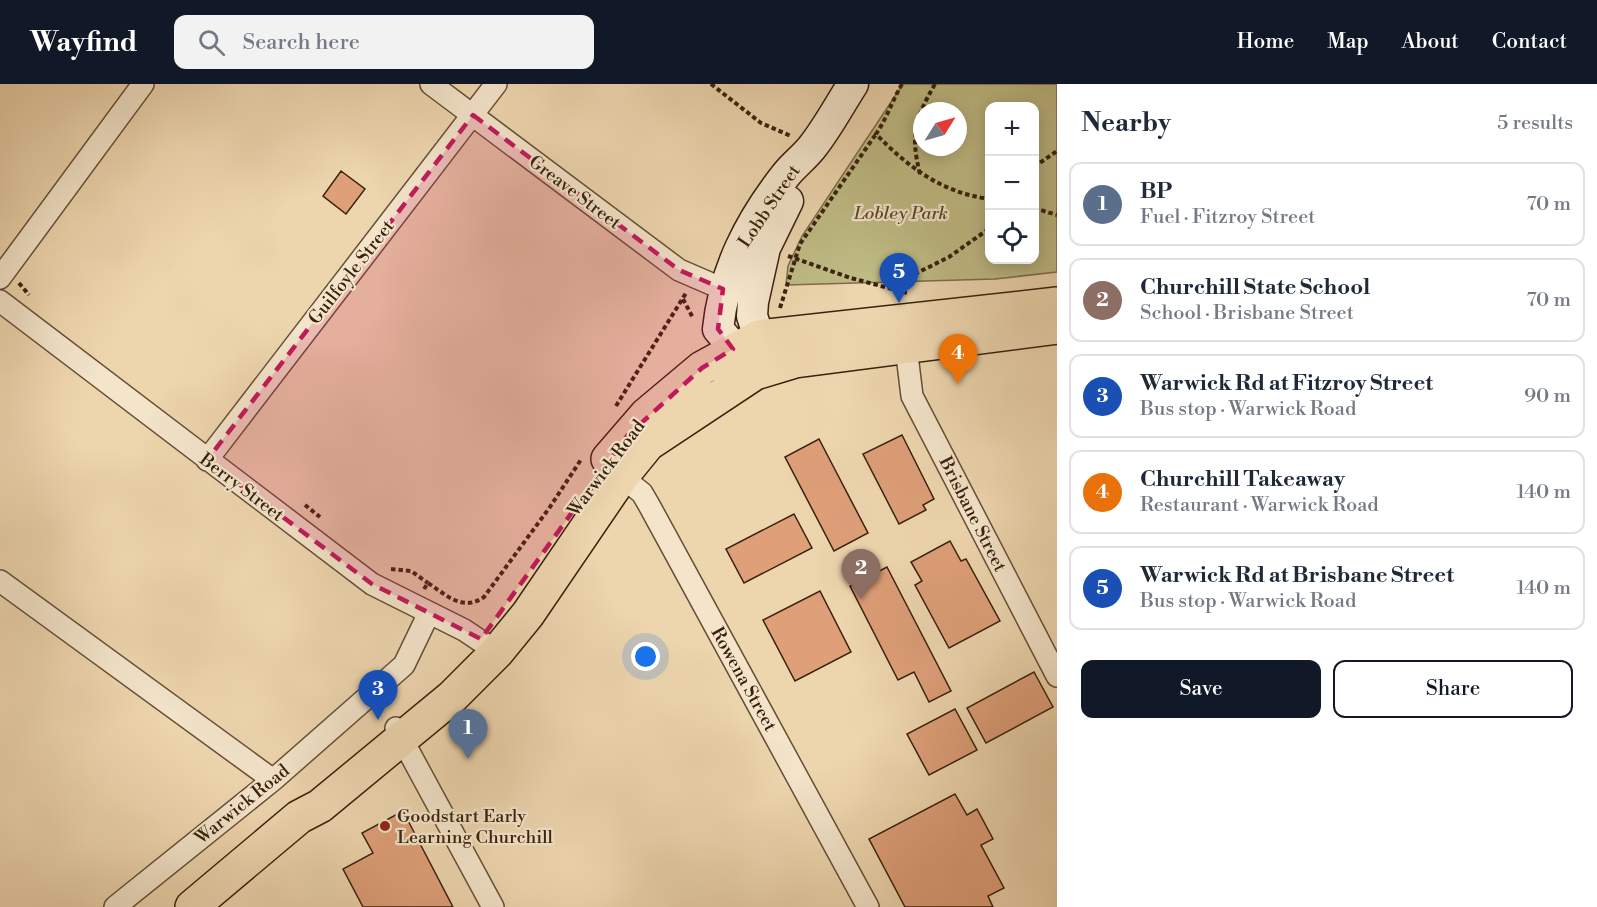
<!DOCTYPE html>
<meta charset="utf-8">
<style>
body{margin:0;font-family:"Libre Bodoni",serif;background:#f2f2f3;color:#1f2937}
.controls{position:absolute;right:18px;top:18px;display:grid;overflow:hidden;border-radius:12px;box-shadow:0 3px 15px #0003}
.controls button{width:54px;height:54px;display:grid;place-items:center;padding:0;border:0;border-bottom:2px solid #e0e1e3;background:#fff;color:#1f2937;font:30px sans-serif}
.compass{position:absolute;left:913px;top:18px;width:54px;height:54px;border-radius:50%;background:#fff;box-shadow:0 3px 15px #0003;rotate:53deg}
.you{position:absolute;left:646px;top:573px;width:21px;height:21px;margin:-15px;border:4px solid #fff;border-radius:50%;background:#1a73e8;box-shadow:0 0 0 9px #1a73e833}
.badge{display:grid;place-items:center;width:39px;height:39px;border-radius:50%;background:#111827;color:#fff;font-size:20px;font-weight:700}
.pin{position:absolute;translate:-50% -50px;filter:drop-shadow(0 2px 3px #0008)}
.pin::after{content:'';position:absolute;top:32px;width:21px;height:18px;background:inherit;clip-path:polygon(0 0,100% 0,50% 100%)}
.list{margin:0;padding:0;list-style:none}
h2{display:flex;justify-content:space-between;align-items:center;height:78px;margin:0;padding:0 24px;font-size:26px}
h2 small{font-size:20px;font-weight:400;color:#747a83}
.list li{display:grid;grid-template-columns:39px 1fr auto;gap:18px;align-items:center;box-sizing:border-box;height:84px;margin:0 12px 12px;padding:0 12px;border:2px solid #e0e1e3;border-radius:12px}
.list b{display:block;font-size:22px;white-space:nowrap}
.list p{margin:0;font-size:20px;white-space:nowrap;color:#747a83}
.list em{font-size:20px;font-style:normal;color:#747a83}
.actions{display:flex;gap:12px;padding:18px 24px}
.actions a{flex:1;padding:14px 0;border:2px solid #111827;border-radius:12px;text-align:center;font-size:21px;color:#111827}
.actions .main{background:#111827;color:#fff}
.icon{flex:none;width:33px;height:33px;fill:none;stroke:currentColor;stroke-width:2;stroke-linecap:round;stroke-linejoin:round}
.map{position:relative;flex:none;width:1057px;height:823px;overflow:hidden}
header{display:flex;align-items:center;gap:36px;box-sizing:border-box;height:84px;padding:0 30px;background:#111827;color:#fff}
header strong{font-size:28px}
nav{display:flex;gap:33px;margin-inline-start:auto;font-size:21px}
.search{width:420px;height:54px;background:#f2f2f3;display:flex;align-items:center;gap:15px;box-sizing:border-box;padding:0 21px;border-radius:12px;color:#747a83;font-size:22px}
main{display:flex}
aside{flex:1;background:#fff}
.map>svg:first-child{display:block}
.green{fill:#bfbb85;stroke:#7c6e49;stroke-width:1.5;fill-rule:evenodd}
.building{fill:#de9f79;stroke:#39210d;stroke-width:1.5}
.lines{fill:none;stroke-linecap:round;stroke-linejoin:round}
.street-casing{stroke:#664e35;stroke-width:24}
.secondary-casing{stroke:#39210d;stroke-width:33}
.primary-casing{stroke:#39210d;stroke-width:36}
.path{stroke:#39210d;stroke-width:4;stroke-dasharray:4.5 3;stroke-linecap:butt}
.street{stroke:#f3e4ca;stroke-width:21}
.secondary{stroke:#f3e4ca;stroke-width:30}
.primary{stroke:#edd5ae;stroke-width:33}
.marked{fill:#c2185b;fill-opacity:0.2;stroke:#c2185b;stroke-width:4.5;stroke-dasharray:12 8;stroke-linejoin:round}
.poi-dot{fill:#8f2418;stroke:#f3e4ca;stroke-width:2}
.labels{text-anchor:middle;stroke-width:4.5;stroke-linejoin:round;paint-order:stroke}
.street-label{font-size:18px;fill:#39210d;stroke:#f3e4ca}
.park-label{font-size:18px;font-style:italic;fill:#5a482b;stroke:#f3e4ca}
.poi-label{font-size:18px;fill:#39210d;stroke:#f3e4ca;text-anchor:start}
</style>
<header>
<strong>Wayfind</strong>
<div class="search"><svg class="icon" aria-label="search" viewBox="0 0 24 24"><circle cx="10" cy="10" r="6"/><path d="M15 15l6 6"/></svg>Search here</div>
<nav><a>Home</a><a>Map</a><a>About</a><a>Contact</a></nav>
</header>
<main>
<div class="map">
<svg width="1057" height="823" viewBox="0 0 1057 823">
<rect width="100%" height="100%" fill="#edd5ae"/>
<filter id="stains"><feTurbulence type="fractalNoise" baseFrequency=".00333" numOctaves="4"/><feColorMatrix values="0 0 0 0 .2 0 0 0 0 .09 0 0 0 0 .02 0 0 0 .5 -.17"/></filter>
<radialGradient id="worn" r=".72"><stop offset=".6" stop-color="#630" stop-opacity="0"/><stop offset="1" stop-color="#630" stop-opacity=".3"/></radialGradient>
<path class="green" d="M903,0h154v188l-62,7 -209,6 2,-19 14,-30zM990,22h44v154h-44zM922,27h36v36h-36z"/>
<path class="building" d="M341,87l24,18 -19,25 -23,-18z
M902,351l32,64 -11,6 3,5 -27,14 -36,-70z
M819,355l49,94 -34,18 -49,-94z
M794,430l18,34 -68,35 -18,-34z
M950,457l11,20 5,-2 34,62 -51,27 -34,-63 7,-4 -11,-19z
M887,483l64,124 -22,11 -15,-30 -16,8 -48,-94z
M820,507l31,61 -56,29 -32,-61z
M1034,588l19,35 -67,36 -19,-35z
M955,625l22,41 -48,25 -22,-41z
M955,710l12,21 10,-6 16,30 -12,6 23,43 -16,8 5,11h-88l-36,-68z
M403,727l50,96h-90l-20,-38 30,-16 -11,-20z"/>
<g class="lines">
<defs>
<path id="street" d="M431,0l248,186 44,19
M0,194l143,-194
M0,217l372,283 92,46 33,22
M906,263l6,49 145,280
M207,376l289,-376
M612,385l30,24 7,12 219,402
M0,497l273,199
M396,644l97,179
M115,823l158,-127 131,-115 25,-52"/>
<path id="secondary" d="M756,277l3,-24 -7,-21 1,-14 12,-54 23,-47
M751,284l-33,-39c6,-58 31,-107 67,-153 8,-11 20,-19 28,-30 15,-19 27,-42 40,-62"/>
<path id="primary" d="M608,375l38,-44 56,-47 57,-31 298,-33
M192,823l107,-90 21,-11 132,-109 45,-45 31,-38 94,-138 26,-32 107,-71 40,-12 262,-34"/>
</defs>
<use href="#street" class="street-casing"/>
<use href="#secondary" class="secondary-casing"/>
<use href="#primary" class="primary-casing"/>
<path class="path" d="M711,0l50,39 30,13
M902,0c-10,17 -15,34 -26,50 32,33 66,59 114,65
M1034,83l23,-16
M920,90c-10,-40 -5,-55 15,-90
M1034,124l23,7
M788,172l63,22 56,15
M19,199l10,12
M900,207l13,-16 36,-18 41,-29
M683,215l10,19
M780,224l20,-64 76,-110
M616,322l70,-113
M305,421l15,12
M391,485l20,2 17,12
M424,505l4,-6c18,12 35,29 56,14l66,-90 32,-49"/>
<use href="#street" class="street"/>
<use href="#secondary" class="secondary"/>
<use href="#primary" class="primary"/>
</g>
<path class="marked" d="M473,31l206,155 44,19 -5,40 15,20 -31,19 -75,68 -146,203 -109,-55 -165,-124z"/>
<circle class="poi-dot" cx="385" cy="742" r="6"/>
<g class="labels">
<g class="street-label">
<text transform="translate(575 108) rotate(37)" y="6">Greave Street</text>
<text transform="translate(769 122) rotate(-56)" y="6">Lobb Street</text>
<text transform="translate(351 188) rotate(-52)" y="6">Guilfoyle Street</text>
<text transform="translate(606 384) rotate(-53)" y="6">Warwick Road</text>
<text transform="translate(242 403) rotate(37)" y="6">Berry Street</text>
<text transform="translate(973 430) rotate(63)" y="6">Brisbane Street</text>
<text transform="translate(744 595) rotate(61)" y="6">Rowena Street</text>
<text transform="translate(242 720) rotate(-39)" y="6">Warwick Road</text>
</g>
<g class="park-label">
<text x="901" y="135">Lobley Park</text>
</g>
<g class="poi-label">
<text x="397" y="738">Goodstart Early<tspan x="397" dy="21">Learning Churchill</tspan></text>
</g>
</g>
<rect width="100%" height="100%" filter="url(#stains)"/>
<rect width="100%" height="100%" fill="url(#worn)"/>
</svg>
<div class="controls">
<button>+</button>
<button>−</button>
<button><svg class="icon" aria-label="locate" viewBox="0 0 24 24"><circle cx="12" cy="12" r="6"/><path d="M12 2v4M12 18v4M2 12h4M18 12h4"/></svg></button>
</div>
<svg class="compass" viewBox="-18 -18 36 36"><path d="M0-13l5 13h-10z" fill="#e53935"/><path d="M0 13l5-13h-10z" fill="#747a83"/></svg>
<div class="you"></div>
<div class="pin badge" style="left:468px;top:675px;background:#5c6f8a">1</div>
<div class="pin badge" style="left:861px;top:515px;background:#8d6e63">2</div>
<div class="pin badge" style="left:378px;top:636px;background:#1a4fb4">3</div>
<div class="pin badge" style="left:958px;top:300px;background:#e8710a">4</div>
<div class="pin badge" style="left:899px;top:219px;background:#1a4fb4">5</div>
</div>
<aside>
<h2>Nearby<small>5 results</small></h2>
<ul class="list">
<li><span class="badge" style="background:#5c6f8a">1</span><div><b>BP</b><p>Fuel · Fitzroy Street</p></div><em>70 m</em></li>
<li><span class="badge" style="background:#8d6e63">2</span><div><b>Churchill State School</b><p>School · Brisbane Street</p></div><em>70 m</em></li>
<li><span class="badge" style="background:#1a4fb4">3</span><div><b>Warwick Rd at Fitzroy Street</b><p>Bus stop · Warwick Road</p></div><em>90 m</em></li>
<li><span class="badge" style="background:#e8710a">4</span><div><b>Churchill Takeaway</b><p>Restaurant · Warwick Road</p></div><em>140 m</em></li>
<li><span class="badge" style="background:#1a4fb4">5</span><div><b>Warwick Rd at Brisbane Street</b><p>Bus stop · Warwick Road</p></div><em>140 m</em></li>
</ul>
<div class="actions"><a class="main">Save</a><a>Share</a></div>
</aside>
</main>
